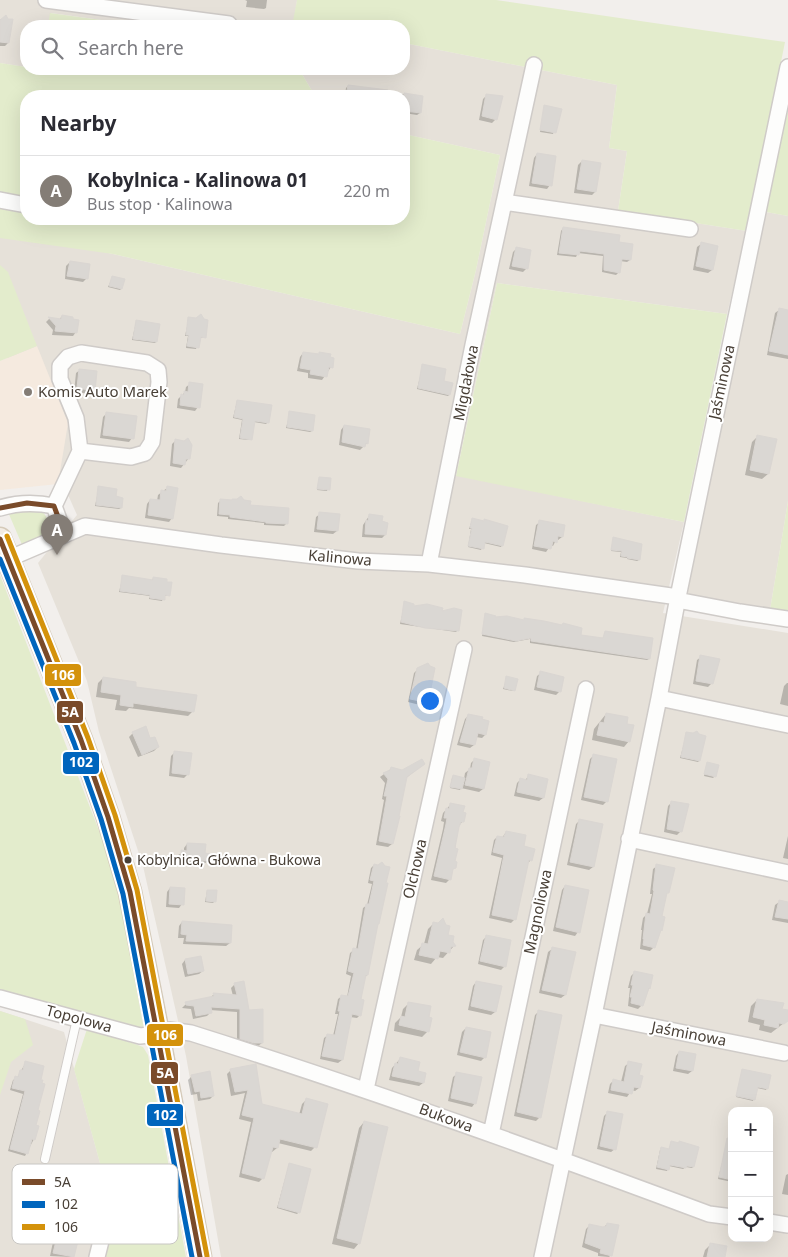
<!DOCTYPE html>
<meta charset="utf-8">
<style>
body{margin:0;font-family:"Noto Sans",sans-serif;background:#f2f2f3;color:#2b2b33}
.controls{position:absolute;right:15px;bottom:15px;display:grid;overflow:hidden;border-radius:10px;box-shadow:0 5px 20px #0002}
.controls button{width:45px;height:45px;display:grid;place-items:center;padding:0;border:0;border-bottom:1px solid #e1e1e2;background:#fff;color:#2b2b33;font:25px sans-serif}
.you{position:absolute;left:429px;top:700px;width:18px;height:18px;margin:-12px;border:4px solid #fff;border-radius:50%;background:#1a73e8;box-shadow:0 0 0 8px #1a73e833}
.badge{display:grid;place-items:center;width:32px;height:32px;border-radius:50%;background:#847d76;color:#fff;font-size:16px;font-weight:700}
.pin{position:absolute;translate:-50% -41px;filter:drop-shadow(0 1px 2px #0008)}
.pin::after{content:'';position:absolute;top:26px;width:18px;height:15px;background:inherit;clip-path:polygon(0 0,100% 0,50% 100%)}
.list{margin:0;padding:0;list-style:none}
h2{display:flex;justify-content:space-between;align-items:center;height:65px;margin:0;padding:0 20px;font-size:21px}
h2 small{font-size:16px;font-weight:400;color:#7c7c81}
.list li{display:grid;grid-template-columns:32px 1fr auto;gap:15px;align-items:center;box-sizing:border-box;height:70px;padding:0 20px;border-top:1px solid #e1e1e2}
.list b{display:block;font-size:19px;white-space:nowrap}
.list p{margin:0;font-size:16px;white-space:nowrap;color:#7c7c81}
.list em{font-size:16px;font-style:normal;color:#7c7c81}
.icon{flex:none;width:28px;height:28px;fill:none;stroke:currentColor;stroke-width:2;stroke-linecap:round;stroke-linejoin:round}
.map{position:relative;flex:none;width:788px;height:1257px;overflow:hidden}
.search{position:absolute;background:#fff;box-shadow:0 5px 20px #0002;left:20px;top:20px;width:390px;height:55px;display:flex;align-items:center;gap:12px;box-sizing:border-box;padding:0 18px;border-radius:20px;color:#7c7c81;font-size:19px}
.panel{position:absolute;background:#fff;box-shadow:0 5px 20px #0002;left:20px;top:90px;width:390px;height:135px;border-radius:20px}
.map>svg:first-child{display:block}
.residential{fill:#e6e1d9;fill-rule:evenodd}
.commercial{fill:#f5eadf}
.green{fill:#e3eccc}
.shadow{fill:#0003}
.building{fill:#dad7d3;stroke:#dad6d2}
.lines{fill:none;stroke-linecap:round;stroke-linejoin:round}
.service-casing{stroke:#cfcbc8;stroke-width:10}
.minor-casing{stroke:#cfcbc8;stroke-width:18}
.primary-casing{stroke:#d5cab9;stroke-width:25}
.service{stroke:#fdfdfc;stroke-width:8}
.minor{stroke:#fdfdfc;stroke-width:15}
.primary{stroke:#f2ece4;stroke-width:22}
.bus-1-casing{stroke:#fff;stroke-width:9}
.bus-2-casing{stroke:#fff;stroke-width:9}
.bus-3-casing{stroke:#fff;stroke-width:9}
.bus-1{stroke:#7a4b2a;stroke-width:5}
.bus-2{stroke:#0065bd;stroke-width:5}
.bus-3{stroke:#d4920b;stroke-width:5}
.poi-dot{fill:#847d76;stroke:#fff;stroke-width:2}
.bus-dot{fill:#494037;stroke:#fff;stroke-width:2}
.labels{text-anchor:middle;stroke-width:4;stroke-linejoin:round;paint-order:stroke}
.bus-label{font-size:14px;fill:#494037;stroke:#fff;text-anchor:start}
.street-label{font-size:15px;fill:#494037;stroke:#fff}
.poi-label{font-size:15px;fill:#494037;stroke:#fff;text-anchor:start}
.key{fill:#fff;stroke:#c8c6c3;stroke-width:1}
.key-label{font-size:14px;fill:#494037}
.line-badge{stroke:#fff;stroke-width:2}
.badge-label{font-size:14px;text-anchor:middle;font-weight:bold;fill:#fff}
</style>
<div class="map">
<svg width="788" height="1257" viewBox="0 0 788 1257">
<rect width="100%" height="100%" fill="#f2efec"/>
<path class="residential" d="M0,0h297l-3,21 27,5h-176l-94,-13 -3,13h-22v41l-26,-4z
M404,43l213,42 -8,63 18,3 -9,60 129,20 -20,83 -230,-31 -41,192 228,47 -21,91 125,20v624h-567l-35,-201 -43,-190 -44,-134 -12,-51 -49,-118 39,-48 -77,-173v-114l460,106 16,-64 24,-115 -96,-21v-38h-89l-16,-27h105zM732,1111h37v127h-37z
M766,212l22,4v285l-18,109 -84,-16z
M0,1011l64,21 42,153 -4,72h-102z"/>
<path class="commercial" d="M37,346l31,77 -10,61 -58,6v-129z"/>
<path class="green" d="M297,0h199l289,42 -38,189 -129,-20 9,-60 -18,-3 8,-63 -213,-42v-17h-83l-28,-5z
M50,13l95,13h-97z
M0,63l26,4v2h273l16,27h-289v123h378v-85l96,21 -24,115 -16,64 -347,-80 -113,-16z
M788,110v106l-22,-4z
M0,265l8,7 29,74 -37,15z
M497,283l230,31 -43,208 -228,-46z
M788,501v110l-18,-1z
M39,509c10,7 15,21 2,29 -5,4 -12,6 -18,9l-15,-35z
M0,575l110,284 38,161 -2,8 -5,3 -141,-42z
M0,1011l25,8 8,26 -22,17 -11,33z
M87,1029l48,15 8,3 5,8 38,202h-84l4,-72 -32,-116z"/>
<path class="shadow" d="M245,0h22l-1,8 -2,1 -18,-2 1,-6z
M0,19h3l5,24 -3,3h-5z
M348,86l74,11 -2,16 -3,2 -13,-2v-17h-59l1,-8z
M487,95l9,24 -4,4 -13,-3 4,-21z
M545,107l15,3 -7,24 -13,-2z
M537,154l13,31 -3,4 -18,-3 5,-28z
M582,161l13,31 -3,3 -18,-2 4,-28z
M563,228l55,15 12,17 -3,2 -7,-1 -1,11 -3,3 -14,-3 1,-16 -25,-3 -2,4 -19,-2 4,-24z
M701,244l16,3 -5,23 -4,3 -15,-3 4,-23z
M517,248l10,20 -4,4 -14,-3 4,-17z
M70,262l17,16 -4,4 -18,-3 1,-13z
M112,278l9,11 -1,1 -12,-3z
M779,310l9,2v47l-21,-4 8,-42z
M62,316l14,16 -3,4 -21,-1 1,-5 -7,-8 3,-3 10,1z
M189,318l16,19 -6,1 -3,11 -10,-1 2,-12h-3z
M136,322l20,20 -1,1 -23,-3z
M303,353l14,3 2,-2 12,13 -9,13 -14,-2v-5l-11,-2 3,-14z
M423,365l19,17 7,13 -1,1 -31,-7z
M80,370l13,20 -3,4 -16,-2 2,-19z
M190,384l8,23 -3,4 -18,-3 1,-9 7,-7 1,-5z
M237,401l31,21 -2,2 -12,-2 -5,18 -10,-1 3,-19 -9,-2z
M107,413l25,25 -3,4 -29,-4 3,-21z
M290,413l22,18 -2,1 -24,-4z
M344,426l23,17 -7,7 -21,-5 2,-15z
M758,436l10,38 -6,5 -17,-4 7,-33z
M175,441l14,17 -8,10 -11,-2 2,-22z
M320,478l10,2 -3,11 -10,-1z
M99,487l16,10 6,11 -2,1 -24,-3z
M167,488l5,30 -3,4 -24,-4 2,-14 3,-4 7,1 1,-6z
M221,500l22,1 6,5 39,3 -2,15 -2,2 -20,-1v-2l-36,-4v-2l-11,-1 1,-13z
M320,514l17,17 -4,3 -19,-2 2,-15z
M369,516l12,5 4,14 -3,3 -20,-1 1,-12z
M472,520l11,2 19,23 -1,2 -17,-4 -3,7 -13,-3 3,-18h-2z
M540,522l22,15 -4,3h-2l-3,6 -2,-1 -5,7 -14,-3 4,-24z
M614,539l25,21 -2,1 -10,-2v-1l-7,-1 1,-5 -10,-1z
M123,576l29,5 1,-3 16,17 -5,1 -2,5 -13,-2 1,-3 -31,-4z
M405,603l7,4 46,23 -2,2 -56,-8z
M486,614l8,5 29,2 2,-2 37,7 17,10 24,4 2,-8 47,7 -3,20 -2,1 -117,-17v-4l-16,3 -32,-6z
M701,657l11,26 -4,4 -15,-3 4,-24z
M418,669l12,19 -4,3 -2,10 -4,4 -12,-3 6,-29z
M541,673l22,5 -4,14 -3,3 -22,-5 3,-14z
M103,678l31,10 59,23 -5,5 -59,-8 -3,3 -11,-1 2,-10 -21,-3 2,-14z
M507,678l7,12 -1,1 -10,-2z
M787,683h1v23l-8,-2 4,-18z
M606,714l19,11 4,16 -5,6 -32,-7 2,-11z
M469,715l16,20 -3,3 -6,-1 -2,8 -4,3 -13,-3 8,-26z
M133,733l17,7 8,7 -4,4 -16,6 -9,-20z
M687,733l12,28 -1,1 -18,-4z
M175,752l13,22 -4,4 -15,-2 2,-20z
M593,756l14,45 -4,4 -22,-5 9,-41z
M475,759l8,30 -4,3 -18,-4 -1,2 -10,-2 2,-10 1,-2 11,3 1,-6 5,-4 1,-6z
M707,764l8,12 -2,2 -9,-2z
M420,767l-14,11 -14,66 -4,3 -12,-2 8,-45 -2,-1 3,-16 -5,-6 11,-8 11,2z
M529,776l18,4 -4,18 -4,3 -25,-5 3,-13 4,-4 4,1z
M672,802l9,29 -4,4 -13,-3 4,-26z
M451,804l11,9 1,8 -5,6 -6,43 -2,9 -4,4 -15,-3 12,-51 1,-7 -3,-1 2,-8z
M579,821l14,46 -4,3 -22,-5 9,-41z
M506,832l16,15 9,13 -4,4 -12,55 -4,4 -22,-5 13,-60 -11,-3 3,-15 3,-3 5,1z
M788,836v23l-5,-1z
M187,844l21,17 -4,3 -26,-1v-8l6,-3v-4z
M374,865l2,61 -9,49 -3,3 -5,22 1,15 -3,3 -7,-1 -8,43 -4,3 -18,-4 4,-21 4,-3 5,1 5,-22h-3l3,-15 4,-3 5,1 4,-21 -5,-2 4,-21 4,-3h2l7,-42 4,-3 5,-21 -4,-1 3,-15z
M657,866l10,27 -2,2 -11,52 -4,4 -10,-2 2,-19h-1l2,-12 4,-4 5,-20h-2l3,-25z
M565,886l13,46 -3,4 -22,-5 9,-41z
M170,888l12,16 -3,4 -13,-1 1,-15z
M207,891l8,10 -2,2 -8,-1z
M779,902l9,2v19l-16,-3 3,-15z
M182,922l48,21 -4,3 -43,-2 1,-6h-6l1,-12z
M434,923l13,13 7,10 -11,12 -6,-1 -6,7 -17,-4 3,-10 7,-6 4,-15z
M486,937l19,29 -4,4 -23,-6 5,-24z
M552,949l13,46 -4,3 -22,-5 9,-41z
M185,960l18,11 -4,3 -14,3 -3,-13z
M635,972l17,4 -3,12 -7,17 -4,4 -10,-3 2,-18h-2l3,-12z
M476,982l19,30 -4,3 -23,-5 5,-24z
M235,984l27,59 -4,3 -8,1 -13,-5v-30l-27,-2 1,2 -4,4 -14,3 -2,-10 -9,-1 4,-4 24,-6 4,-4 19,2 -2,-8z
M757,1000l31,14v6l-17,13 -12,-3 1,-5 -12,-3 3,-16z
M409,1003l19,28 -6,6 -28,-6 1,-8 6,-6 2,-8z
M538,1012l2,105 -4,4 -22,-5 21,-101z
M466,1028l19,29 -4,4 -24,-6 5,-23z
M679,1052l16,3 -3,16 -4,3 -15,-3 3,-15z
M400,1059l16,13 7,11 -4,3 -30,-6 3,-12z
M26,1062l11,49 -3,28 -9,17 -17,-5 15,-57 -13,-4 3,-10 4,-2z
M629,1063l9,13 1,12 -4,3 -3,-1 -5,7 -19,-4 2,-9 4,-4 7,2 4,-16z
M231,1070l30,35 38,10 3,-11 4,-4 9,47 -4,4 -33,-8 -1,5 -5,4 -2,-1 -7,27 -4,4 -20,-5 12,-55 -12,-3 6,-26 -14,3 -4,-22z
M743,1070l24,18 -1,2 -9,-2 -4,13 -17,-4z
M457,1074l18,29 -3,4 -24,-6 5,-24z
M192,1076l21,20 -3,3 -12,2 -1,-7 -6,1 -3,-15z
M608,1112l7,37 -4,3 -14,-3 7,-33z
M364,1122l-5,121 -5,6 -22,-5 27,-116z
M679,1142l14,25 -1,1 -6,-1 -3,2 -14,-3 -2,5 -11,-2 4,-19 1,-2 8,2 2,-7 7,1z
M725,1151l7,2v29l-14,-3z
M289,1164l10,48 -2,2 -20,-6z
M788,1174v21l-6,-1 4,-19z
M607,1224l4,31 -2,2 -11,-1v-3l-16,-6 4,-18 3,-3 14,2z
M63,1235l14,3 -5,19 -22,-1 3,-14z
M711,1244l13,13h-21l2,-7z"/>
<path class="building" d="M6,15l2,4h5l-4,24 -9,-1v-22z
M348,85l40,5v6h-42z
M404,93l19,3 -2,17 -17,-2z
M486,94l17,2 -6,24 -15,-4z
M544,105l18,4 -6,24 -16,-3z
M537,153l19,3 -4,30 -20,-3z
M582,160l19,3 -5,29 -19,-3z
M563,227l57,8 -1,7 14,2 -2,16 -9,-1 -2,14 -16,-3v-16l-24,-3 -1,4 -20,-2z
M701,242l17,4 -5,24 -17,-4z
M516,247l15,3 -3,19 -16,-3z
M70,261l20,3 -2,15 -21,-3z
M112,276l13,3 -3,10 -13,-3z
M779,308l9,2v45l-19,-4z
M201,314l3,5 4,1 -2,18 -5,-1 -2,11 -12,-2 2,-11h-3l2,-18 8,1z
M62,315l11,2v2l6,1 -2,13 -22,-2 1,-5 -8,-9 13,2z
M136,320l24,4 -3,18 -24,-3z
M303,352l16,2v-2l12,2 -1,3 4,1 -1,10 -4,-1 -2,10 -17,-3 1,-4 -11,-2z
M422,364l24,5 -2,12 9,2 -3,12 -32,-7z
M79,369l18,2 -2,20 -18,-3z
M189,382l14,2 -3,24 -20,-3 1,-11 3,1v-4l4,1z
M237,400l35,5 -3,18 -14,-2 -3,19 -12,-2 3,-19 -9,-2z
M289,411l26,4 -2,16 -26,-4z
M106,412l31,4 -3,23 -31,-4z
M344,425l26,4 -2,15 -2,-1 -1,4 -23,-5z
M757,435l20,4 -8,35 -19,-4z
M188,438l4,7 -2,14h-4l-1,6 -12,-2 2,-24 9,2z
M319,477l12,1 -1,12 -13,-1z
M98,486l19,3 -1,7 7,2 -1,10 -26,-3z
M167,486l11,2 -5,31 -25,-4 2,-16 10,1 1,-10 5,1z
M241,496l3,4 7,1 -1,4 39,3 -1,16 -22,-1v-1l-36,-5v-2l-11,-1 1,-15 12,1v-1h5z
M319,512l21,2 -2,17 -21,-2z
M369,514l14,2 -1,5 6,2 -2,12 -21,-1 1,-14 2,1z
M472,518l12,3v-2l24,7 -5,20 -18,-4 -1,7 -16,-3 4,-18h-2z
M539,520l26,5 -2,12 -5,-1 -1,7 -4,-2 -2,8 -17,-3z
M613,537l29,7 -2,16 -13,-2 1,-1 -7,-1 1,-5 -11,-1z
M122,575l31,5v-3l14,2v3h5l-2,14 -5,-1v5l-15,-2v-3l-30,-4z
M404,601l10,3v2l13,-2 16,4 -1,3 12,-3 8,2 -3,21 -34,-3 -24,-6z
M485,613l11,3 -1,1 12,-1 17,4v-2l20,3 18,4 1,-2 19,5 -1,7 22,3 2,-7 48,7 -3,21 -119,-18v-3l-15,3 -34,-7z
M700,655l20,4 -7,25 -17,-3z
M428,663l2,3 5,2 -4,20h-3l-3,14 -15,-3 7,-31z
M540,671l24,6 -3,15 -24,-5z
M506,676l12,3 -3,12 -11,-3z
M103,677l33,5v5l61,8 -3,17 -61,-9v4l-13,-2 1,-10 -20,-3z
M606,713l22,4 -1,7 7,1 -4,17 -33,-7 3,-13 4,1z
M468,714l15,3 -1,2 7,2 -3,14 -8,-2 -3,12 -15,-3z
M146,726l4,12 5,-1 4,10 -17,8 -10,-23z
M697,731l2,3 7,2 -6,25 -19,-4 5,-25 7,1z
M174,751l18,2 -3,22 -17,-2z
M593,754l24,5 -9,43 -24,-5z
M474,758l16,4 -6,27 -19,-4 4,-17h3z
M422,759l3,5 -18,13 -8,39h1l-7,28 -14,-3 8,-45h-3l4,-17 -5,-6 7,-3 1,-3 11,3z
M707,762l12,3 -3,12 -12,-3z
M528,774l20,5 -4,19 -27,-6 3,-14 7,2z
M453,775l12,3 -3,11 -12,-2z
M671,801l18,3 -7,28 -15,-3z
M450,803l15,3 -2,6 3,1 -2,9h-3l-2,5 -4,21 3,1 -3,12 2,1 -1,6 -3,1 -2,11 -17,-4 12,-52 1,-6h-3l2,-10 3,1z
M579,819l24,5 -9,43 -24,-5z
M506,831l20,4 -2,11 11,3 -3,12 -3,-1 -13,60 -24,-5 12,-60 -11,-3 4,-16 7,1z
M187,843l19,1 -1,9 5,1 -1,7 -28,-1v-10l6,1z
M382,862l3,4 5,1 -4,16h2l-9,41h-1l-10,51h-2l-5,24 3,1 -3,16 -9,-2 -9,46 -21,-4 5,-22 8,1 5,-24h-2l3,-16 7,1 6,-23 -6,-2 5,-23 5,1 8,-45h3l5,-23 -4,-1 4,-16 4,1z
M656,864l19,4 -6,25h-2l-5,23 3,1 -3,14 -1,-1 -6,18 -12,-3 1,-6h-1l3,-26 4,1 4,-23 -1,-1z
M565,885l24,5 -9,43 -24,-6z
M170,887l15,1 -1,17 -15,-1z
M207,890h10l-1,12 -10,-1z
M779,900l9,2v17l-13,-2z
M443,918l3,7 4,1 -2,9 6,1 -1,6 3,4 -5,1 -1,6 -10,-2 -2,8 -19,-4 3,-12 6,1 5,-22 5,1z
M182,921l50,4 -1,18 -45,-2 1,-6 -6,-1z
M486,935l25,5 -5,27 -26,-6z
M552,947l24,5 -10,43 -24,-5z
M201,956l3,15 -16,3 -3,-15z
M634,971l19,4 -3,14 -1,-1 -6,18 -12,-3 1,-6h-2l3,-12h-2z
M244,981l5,29 14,-1v34h-9l-14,-4v-30l-29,-2 1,6 -16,3 -2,-10 -8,-1 -1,-3 29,-6 -1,-3 24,2 -3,-12z
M476,981l26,5 -6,26 -25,-6z
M757,999l27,4 -2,6 6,1v11l-4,3 -5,-1 -1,5 -14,-3 1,-5 -12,-3z
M408,1002l23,4 -2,11 3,1 -3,14 -30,-7 2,-9 4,1z
M538,1010l24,5 -21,103 -24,-6z
M466,1027l25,5 -5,26 -26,-6z
M679,1051l17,3 -3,17 -17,-3z
M400,1057l20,5 -2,9 8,2 -2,10 -32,-7 3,-13 3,1z
M25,1061l19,5 -3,14h2l-1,3 3,1 -7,26 2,1 -4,14 3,1 -4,14 -3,-1 -4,15 -18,-5 15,-58 -13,-3 3,-12 3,1 2,-7h3z
M628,1061l14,3 -3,11 4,1 -3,12 -6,-1 -2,7 -21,-4 2,-11 11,3z
M256,1064l6,40 40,10 4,-16 22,6 -11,44 -37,-9 -2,9 -5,-1 -9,32 -22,-6 12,-55 -12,-3 6,-25 -13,2 -5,-23z
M742,1069l29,6 -3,14 -10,-2 -3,13 -19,-4z
M210,1071l4,25 -13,2 -1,-7 -5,1 -4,-17z
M456,1072l26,5 -6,27 -25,-6z
M607,1111l16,3 -7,36 -16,-4z
M364,1121l24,6 -28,117 -23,-6z
M727,1138h5v42l-13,-3z
M671,1141l8,2v-2l20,6 -5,20 -7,-1 -1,2 -16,-3 -1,5 -12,-3 4,-20 8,2z
M289,1163l22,6 -11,44 -22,-6z
M607,1223l12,2 -7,31 -12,-3 1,-4 -16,-6 4,-19 14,3 3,-1z
M63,1233l16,4 -5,20 -21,-4 4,-16 4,2z
M710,1243l17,3 -2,11h-18z"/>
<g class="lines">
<defs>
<path id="service" d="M45,1159l32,-140"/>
<path id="minor" d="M46,0l183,24
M0,200l26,5
M504,202l186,27
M54,506l26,-55 -4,-33 -16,-39v-13l8,-9 13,-4 66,10 11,7 1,12 -7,60 -7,11 -14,4 -51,-6
M54,506l7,19 -2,12
M0,508c19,-6 35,-6 54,-2
M8,559l77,-33 136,19 137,16 71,3 96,11 153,22
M429,564l44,-219 61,-280
M677,600l63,12 48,7
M659,698l129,27
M629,839l159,34
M0,998l140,38 18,-2 11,-4 22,3c175,55 347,117 518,181l23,3
M594,1015l190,38
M366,1089l98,-440
M491,1134l95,-445
M96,1182l6,55 -5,20
M769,1222l19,3
M542,1257l52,-242 65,-317 19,-101 110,-530"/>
<path id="primary" d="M0,539l81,201 27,77 22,75 28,142 42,223"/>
</defs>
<use href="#service" class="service-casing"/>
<use href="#minor" class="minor-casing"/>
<use href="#primary" class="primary-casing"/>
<use href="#service" class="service"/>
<use href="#minor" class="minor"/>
<use href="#primary" class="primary"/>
<defs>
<path id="bus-1" d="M0,508l27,-5 27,3 7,19 -2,12
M0,539l81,201 27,77 22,75 70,365"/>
<path id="bus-2" d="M0,559l74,184 27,76 22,75 69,363"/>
<path id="bus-3" d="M7,536l81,202 27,77 22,75 70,366"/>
</defs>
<use href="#bus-1" class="bus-1-casing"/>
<use href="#bus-2" class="bus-2-casing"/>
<use href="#bus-3" class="bus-3-casing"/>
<use href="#bus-1" class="bus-1"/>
<use href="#bus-2" class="bus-2"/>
<use href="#bus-3" class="bus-3"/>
</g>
<circle class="poi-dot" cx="28" cy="392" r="5"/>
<circle class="bus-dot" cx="128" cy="860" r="4.5"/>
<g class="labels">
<g class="bus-label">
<text x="137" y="865">Kobylnica, Główna - Bukowa</text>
</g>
<g class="street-label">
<text transform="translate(722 382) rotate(-78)" y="5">Jaśminowa</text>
<text transform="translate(466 383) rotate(-79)" y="5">Migdałowa</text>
<text transform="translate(340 558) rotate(5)" y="5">Kalinowa</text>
<text transform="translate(415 869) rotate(-77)" y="5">Olchowa</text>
<text transform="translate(538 912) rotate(-78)" y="5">Magnoliowa</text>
<text transform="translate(79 1019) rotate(15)" y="5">Topolowa</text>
<text transform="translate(689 1034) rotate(11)" y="5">Jaśminowa</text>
<text transform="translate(446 1118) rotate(20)" y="5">Bukowa</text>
</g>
<g class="poi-label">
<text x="38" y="397">Komis Auto Marek</text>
</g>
</g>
<rect x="12" y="1164" width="166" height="80" rx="8" class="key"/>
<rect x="22" y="1179" width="23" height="6" fill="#7a4b2a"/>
<rect x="22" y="1201" width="23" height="7" fill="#0065bd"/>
<rect x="22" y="1224" width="23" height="6" fill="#d4920b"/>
<g class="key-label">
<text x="54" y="1187">5A</text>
<text x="54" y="1209">102</text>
<text x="54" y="1232">106</text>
</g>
<g class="line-badge">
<rect x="44" y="663" width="38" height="24" rx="5" fill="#d4920b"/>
<rect x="56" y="700" width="28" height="24" rx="5" fill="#7a4b2a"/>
<rect x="62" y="751" width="38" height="24" rx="5" fill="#0065bd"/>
<rect x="146" y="1023" width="38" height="24" rx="5" fill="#d4920b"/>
<rect x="150" y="1061" width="29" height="24" rx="5" fill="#7a4b2a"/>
<rect x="146" y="1103" width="38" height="24" rx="5" fill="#0065bd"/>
</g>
<g class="badge-label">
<text x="63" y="680">106</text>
<text x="70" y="717">5A</text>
<text x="81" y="767">102</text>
<text x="165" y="1040">106</text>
<text x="165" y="1078">5A</text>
<text x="165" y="1120">102</text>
</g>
</svg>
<div class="controls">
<button>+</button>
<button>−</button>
<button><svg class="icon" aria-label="locate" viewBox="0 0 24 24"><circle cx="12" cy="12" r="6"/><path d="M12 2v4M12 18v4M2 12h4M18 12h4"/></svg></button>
</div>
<div class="you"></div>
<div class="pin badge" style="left:57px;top:555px">A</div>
<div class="search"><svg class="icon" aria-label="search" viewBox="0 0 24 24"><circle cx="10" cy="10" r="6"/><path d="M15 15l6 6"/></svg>Search here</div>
<section class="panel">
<h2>Nearby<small></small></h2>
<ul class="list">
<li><span class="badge">A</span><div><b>Kobylnica - Kalinowa 01</b><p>Bus stop · Kalinowa</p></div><em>220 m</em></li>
</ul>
</section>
</div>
